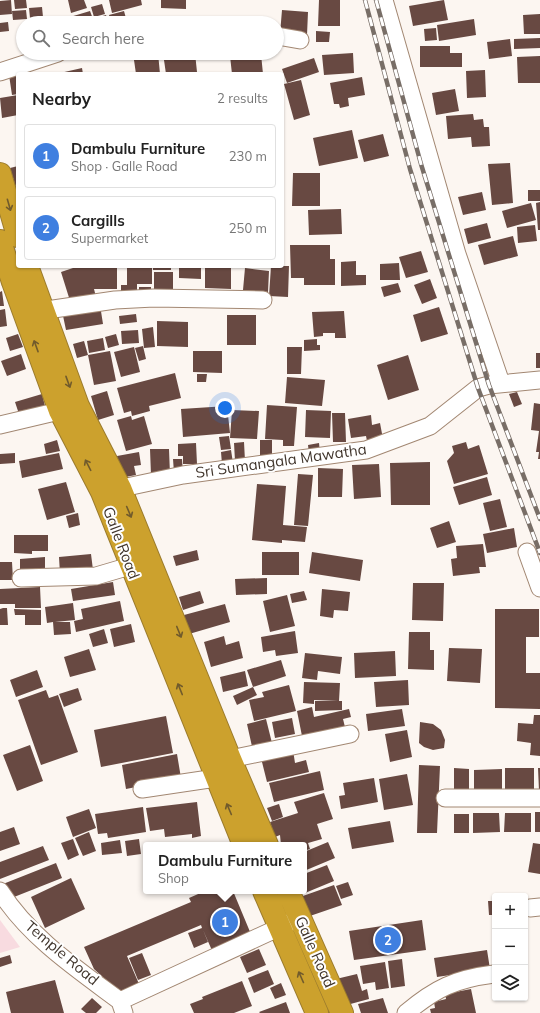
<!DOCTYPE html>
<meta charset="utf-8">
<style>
body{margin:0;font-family:Mulish,sans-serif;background:#f2f2f2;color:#222}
.controls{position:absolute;right:12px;bottom:12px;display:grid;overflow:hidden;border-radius:4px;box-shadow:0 1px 3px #0004}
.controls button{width:36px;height:36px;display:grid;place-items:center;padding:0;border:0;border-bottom:1px solid #e0e0e0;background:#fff;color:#222;font:20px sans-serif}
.you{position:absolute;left:225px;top:408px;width:14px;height:14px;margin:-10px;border:3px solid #fff;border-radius:50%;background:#1a73e8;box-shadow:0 0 0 6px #1a73e833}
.badge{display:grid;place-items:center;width:26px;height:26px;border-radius:50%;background:#2563eb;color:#fff;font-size:13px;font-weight:700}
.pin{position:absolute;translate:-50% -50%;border:2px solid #fff;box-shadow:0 1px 4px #0006}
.popup{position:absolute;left:143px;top:842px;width:164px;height:52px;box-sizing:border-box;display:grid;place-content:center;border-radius:4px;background:#fff;filter:drop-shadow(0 1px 3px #0005);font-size:13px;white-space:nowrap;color:#767676}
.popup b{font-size:15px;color:#222}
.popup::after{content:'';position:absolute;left:50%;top:100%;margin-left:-8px;border:8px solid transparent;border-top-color:#fff}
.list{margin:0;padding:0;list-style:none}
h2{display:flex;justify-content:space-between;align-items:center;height:52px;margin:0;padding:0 16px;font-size:17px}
h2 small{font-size:13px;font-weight:400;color:#767676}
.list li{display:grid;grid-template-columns:26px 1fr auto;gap:12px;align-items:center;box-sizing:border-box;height:64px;margin:0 8px 8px;padding:0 8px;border:1px solid #e0e0e0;border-radius:4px}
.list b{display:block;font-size:15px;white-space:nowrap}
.list p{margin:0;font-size:13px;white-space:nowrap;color:#767676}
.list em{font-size:13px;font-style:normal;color:#767676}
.icon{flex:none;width:22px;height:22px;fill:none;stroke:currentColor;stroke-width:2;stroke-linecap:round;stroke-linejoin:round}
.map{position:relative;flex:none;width:540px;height:1013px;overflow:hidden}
.search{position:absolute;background:#fff;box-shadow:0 1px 3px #0004;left:16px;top:16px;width:268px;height:44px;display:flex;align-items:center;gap:10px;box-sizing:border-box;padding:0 14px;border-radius:22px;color:#767676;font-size:15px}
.panel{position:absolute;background:#fff;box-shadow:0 1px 3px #0004;left:16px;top:72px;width:268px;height:196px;border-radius:4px}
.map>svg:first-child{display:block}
.green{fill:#f8dbe0}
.building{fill:#684942}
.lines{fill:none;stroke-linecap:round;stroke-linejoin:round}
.minor-casing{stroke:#a28772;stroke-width:19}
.highway-casing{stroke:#9b7b2d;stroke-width:24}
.minor{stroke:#fff;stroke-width:17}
.highway{stroke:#cca12d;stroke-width:22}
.rail-casing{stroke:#786e67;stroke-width:4.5}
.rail{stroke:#fff;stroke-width:3;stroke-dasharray:9;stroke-linecap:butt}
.oneway{stroke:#715b2c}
.labels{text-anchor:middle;stroke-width:4;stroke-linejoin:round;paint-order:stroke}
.street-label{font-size:15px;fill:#40352c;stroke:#fff}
</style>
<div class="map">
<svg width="540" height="1013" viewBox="0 0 540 1013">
<rect width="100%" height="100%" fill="#fcf6f1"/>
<path class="green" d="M0,920l20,27 -20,6z"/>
<path class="building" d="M11,0l1,14 -12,1v-14z
M14,0h12l1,8 -12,1z
M68,0h16l3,8 -16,5z
M109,0h32l1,5 -30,8z
M161,0h25v9l-25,-1z
M319,0h21v26h-22z
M444,0l4,20 -35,6 -4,-20z
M102,4l3,10 -11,3 -3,-10z
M42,7l1,10 -13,1 -1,-10z
M26,10l1,9 -14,1 -1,-9z
M282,10l26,2 -1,23 -27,-1z
M90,11l3,8 13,-4 3,8h-37l-2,-6z
M124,11l3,11 -16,1 -2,-8z
M540,14v20h-16l-1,-19z
M474,19l2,16 -37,6 -2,-16z
M8,22l1,9 -9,1v-9z
M436,28l1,12 -12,1 -1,-12z
M316,31l14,1 -1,10h-13z
M540,38v10l-26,1v-10z
M510,39l2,17 -23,3 -2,-17z
M420,46h30v7h12v14h-42z
M133,53h25l2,21h-24z
M163,53h32l2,19 -31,2z
M353,53l1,20 -30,2 -2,-20z
M261,54l2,20h-31l-2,-18z
M540,56v27h-22l-1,-26z
M314,58l5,14 -32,11 -5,-14z
M82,68l1,6h-23v-1z
M485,70l1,27 -19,1 -1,-27z
M18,74v20l-6,1 -3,-20z
M362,77l3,18 -17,3 1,8 -9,2 -1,-4h-5l-4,-21z
M301,80l9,35 -16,5 -10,-36z
M455,89l4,22 -23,4 -4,-22z
M18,95v20l-16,3 -2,-20z
M473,114l1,6 9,-1 1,8h5l1,19 -18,1 -1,-10 -23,2 -2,-23z
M352,130l6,28 -39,8 -6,-28z
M383,134l6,22 -25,6 -6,-22z
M510,163l3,40 -21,2 -4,-41z
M18,166v28l-8,-26z
M293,173h27v33h-28z
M528,190h12v11h-12z
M482,192l4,18 -23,5 -5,-18z
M540,202v28h-2l-2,-27z
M531,203l5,17 -29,8 -5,-17z
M341,209l1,25 -33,1 -1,-25z
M487,223l4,15 -23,6 -4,-15z
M535,225l2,16 -19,2 -1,-16z
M513,236l5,20 -34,9 -6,-20z
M290,245h40v14h5v26h-31v-7h-13z
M421,251l7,21 -22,6 -7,-21z
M356,261v14h10v10l-25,1v-24z
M399,263l1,17h-20v-16z
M79,266h38v23h-23l2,8 -25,7 -10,-32z
M127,266h25v18h-15v10h-16v-9h6z
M153,266h18v4h-18z
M179,266h22v13l-22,-1z
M205,266h26v23l-26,-1z
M271,266h18l-1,31 -19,-1z
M245,268l24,3 -1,21 -25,-2z
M154,272h19v21h-19z
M430,279l7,19 -15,6 -8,-19z
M398,283l3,9 -17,5 -3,-10z
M139,287h12v7h-12z
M2,291l2,15h-4v-14z
M100,305l3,19 -37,6 -4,-19z
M439,307l9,27 -27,8 -8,-27z
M5,309l2,17 -7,1v-17z
M344,311l2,27h-11v-5h-12v3l-9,1 -2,-25z
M136,314l1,8 -17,2 -1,-8z
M227,315h29v30h-29z
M157,321l31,1v25l-31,-1z
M153,327l2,20 -11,1 -2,-19z
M138,330l1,13 -17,1 -1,-13z
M18,334l5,13 -13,4 -4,-13z
M116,334l3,11 -11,3 -3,-11z
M103,338l2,12 -16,3 -2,-12z
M317,339v6h3v5l-16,1v-11z
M84,341l4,14 -11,3 -4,-14z
M143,346l3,13 -7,2 -4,-13z
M134,347l6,25 -19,5 -7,-25z
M287,347h15l-1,27h-14z
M110,351l6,30 -22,4 -6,-30z
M193,351h29v22l-29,-1z
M536,353h4v15h-4z
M21,354l5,15 -19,7 -6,-15z
M408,355l11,35 -31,10 -11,-35z
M175,373l6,25 -32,8 1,5 -18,5 -1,-5 -7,2 -7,-25z
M197,374h10l-1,8h-9z
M287,377l38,3 -3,26 -37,-3z
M107,391l7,24 -16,5 -7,-24z
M517,392l5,12 -8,3 -5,-13z
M42,394l4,16 -26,7 -5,-15z
M534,403l6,1v55h-2l1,-7h-3l3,-21 -8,-1z
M267,405l30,2 -3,39h-11v-6l-18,-1z
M227,406l3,27 -47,4 -2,-28z
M232,410l27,1 -2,28 -27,-1z
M306,410l25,1 -1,27 -25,-1z
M332,413h13l1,29h-13z
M371,415l1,10 8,-2 3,16 -16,2 -1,-5 -15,2 -3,-19z
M131,416l1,4 12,-4 8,28 -26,7 -9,-31z
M229,436l2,13 -10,1 -2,-13z
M57,440l3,11 -14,3 -2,-10z
M260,440h12v17h-12z
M244,442l1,19h-10l-1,-18z
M466,442l2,7 11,-4 9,29 -34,10 -7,-23 7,-8 -2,-7z
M196,443l1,21h-14v-8h-5v-12z
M319,443l1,10 -11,1 -1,-9z
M150,449h19l1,26h-19z
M231,450l2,13 -11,1 -1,-12z
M139,452l2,13 -7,1 2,9 -16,3 -3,-22z
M15,453v10l-15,1v-10z
M59,453l4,16 -41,9 -3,-17z
M173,459h9l1,14h-9z
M430,462v43h-39l-1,-42z
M379,464l2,33 -27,2 -2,-34z
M318,468l25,1 -1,28h-24z
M298,474l15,1 -5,51 -14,-1z
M487,477l5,18 -33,10 -6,-18z
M66,482l9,30 -28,8 -9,-31z
M257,484l29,2 -3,39 24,2 -2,15 -23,-2v3l-30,-3z
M500,499l7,28 -17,4 -7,-28z
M78,513l2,12 -11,3 -3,-12z
M449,521l7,21 -19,6 -7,-20z
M514,528l3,19 -30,6 -4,-19z
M14,535h34v16h-16v3l-18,-1z
M483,544l3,23h-7l1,6 -27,3 -2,-17 6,-1 -1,-12z
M197,550l2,10 -23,6 -3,-10z
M262,552h37v23h-37z
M312,552l51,8 -3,21 -51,-8z
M91,554l2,16 -33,4 -1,-17z
M45,557v11l-25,2v-11z
M0,562h12l1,18h-13z
M267,578v16l-31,1 -1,-16z
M113,582l2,13 -42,6 -2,-12z
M413,583h31l-1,38 -31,-1z
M40,587l1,21h-26v-4h-15v-15z
M322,589l28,3 -2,19 -14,-1 -1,8 -13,-2z
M200,591l4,12 -21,7 -4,-13z
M304,591l3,9 -15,3 -2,-9z
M287,595l8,31 -25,6 -7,-31z
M120,601l4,20 -48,11 -2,-11 9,-2 -2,-10z
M73,603l2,17 -20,2h15l1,12 -17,1 -1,-13 -6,1 -2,-16z
M225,604l5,18 -41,12 -5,-19z
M3,608h4l1,17h-8v-16z
M14,609l27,1v15h-16v-10h-10z
M495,609h44v28h-13v36h14v36l-45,-1z
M131,624l4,18 -21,5 -4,-18z
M104,629l4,14 -15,4 -4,-13z
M295,631l3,22 -22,3 -1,-6 -12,2 -2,-15z
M409,632h21v18h4v20l-26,-1z
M224,636l2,9 13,-4 4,17 -32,9 -7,-25z
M449,648l33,1 -2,34 -33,-2z
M89,649l7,21 -26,7 -6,-20z
M395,651l1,25 -41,2 -1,-25z
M305,653l37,4 -2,17 -22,-3 -1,9 -15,-2z
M281,660l5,16 -33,11 -6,-17z
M37,670l6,17 -27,10 -6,-17z
M245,671l3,15 -25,6 -3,-15z
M408,680l1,25 -33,2 -2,-25z
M304,682l36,1 -1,18h3v9l-27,1v-10h23l-24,-1v4l-11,-1z
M289,685l7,26 -42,10 -5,-21 15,-3 -2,-5z
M253,687l4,8 -20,10 -4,-9z
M78,688l4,12 -18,7 -5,-13z
M46,690l3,8 9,-3 20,57 -37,13 -23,-65z
M312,707l2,10 35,-8 2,8 -8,2 3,12 -44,5 -5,-25z
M402,709l3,17 -37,5 -2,-17z
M534,715h6v41l-10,-1 1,-12 -14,-2 1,-18 15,1z
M166,716l7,37 -72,14 -7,-37z
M292,718l3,16 -20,4 -3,-16z
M266,719l7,28 -20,4 -6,-27z
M420,722l13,2 8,6 4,10 -1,8 -11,2 -9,-3 -5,-4z
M407,730l5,27 -22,5 -5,-28z
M30,745l13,36 -26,10 -14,-36z
M293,750l2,13 11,-3 3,12 -42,10 -6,-24z
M177,754l4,24 -55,11 -4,-24z
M419,765l21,1 -3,67h-20z
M454,768l15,1v21h-15z
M505,768h29v22h-29z
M538,768h2v23h-1z
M502,769v21h-28v-20z
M320,771l4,19 -50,12 -5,-19z
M407,774l6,31 -29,5 -5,-31z
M374,778l4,24 -37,7 -2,-13 6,-1 -2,-12z
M324,793l9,26 -16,5 5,15 -14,4 2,6 -6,2v-6h-23l-1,-10 -5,2 -5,-15 28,-9 -4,-11z
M197,802l4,34 -9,2v-4l-27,3 -1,-8 -14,2 -4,-23z
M279,804l4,13 -11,4 -5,-13z
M143,807l3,25 -38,6 -1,-5 -9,1 -3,-20z
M89,809l7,19 -23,9 -7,-20z
M535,812h5v20h-5z
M473,813h26l1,19 -27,1z
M505,813h26v19h-27z
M454,814h15v19h-15z
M390,821l4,21 -42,7 -4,-21z
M14,827l6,17 -20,7v-19z
M89,832l7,19 -13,5 -8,-18z
M73,839l6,16 -11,5 -7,-17z
M139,839l2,15 -14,2 -2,-15z
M120,840l2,13 -20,2 -1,-12z
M328,842l7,16 -31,13v-19z
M533,843l7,1v30l-12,-2z
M43,846l6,14 -49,19v-17z
M56,863l6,15 -53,21 -6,-15z
M327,865l7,16 -29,12 -1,-19z
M71,878l14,31 -40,19 -14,-31z
M348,882l5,13 -12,4 -5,-13z
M334,885l8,20 -35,12 -7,-20z
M205,891h28l20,48 -39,16 -11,-25 5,12 -14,6 -6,-15 14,-5 -1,-3 -74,31 12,28 -20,8 -25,-23 -10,-22 107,-45 -2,-4z
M488,901h7v14h-6z
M422,920l4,30 -72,10 -5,-29z
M259,949l7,16 -19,8 -7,-16z
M487,950l3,19 -53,8 -3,-19z
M142,953l9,22 -13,5 -9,-22z
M10,955l2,8 -12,4v-9z
M402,959l3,27 -14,2 -3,-27z
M385,962l4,26 -13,2 -1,-8 -12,2 -3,-18z
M268,970l6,14 -20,9 -6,-15z
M357,974l5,17 5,-2 2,10 -26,7 -7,-27z
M55,980l9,33h-53l-5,-21z
M242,981l10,25 -18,7h-40l-4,-9 13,-5 -1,-2z
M281,983l5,12 -11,4 -5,-11z
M471,989l5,24h-45l-1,-4 5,-1 -1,-6 12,-3 -1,-5z
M92,998l10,9 -6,6h-10l-5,-4z
M383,998l5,15h-27l-3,-9z
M286,1002l4,11h-30l-1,-1z"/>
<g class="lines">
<defs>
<path id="minor" d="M384,0l73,254 44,129
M277,36l23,4
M0,72l58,-19
M33,312l82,-12 39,-2 109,2
M0,425l72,-17
M108,491l75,-16 183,-25 64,-24 48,-38 11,-3 51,-5
M527,552l13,36
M21,578l75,-2 34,-10
M230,759l120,-25
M142,789l74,-11
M445,798h95
M0,891c29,46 77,78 120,110l4,12
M530,908l10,-1
M120,1001l171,-79
M406,1013c30,-25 49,-34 88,-39"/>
<path id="highway" d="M0,174l18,62
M0,241l13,41 47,129 42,81 142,353
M27,266l51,140 42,82 110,271 37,86
M264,891l53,122
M288,891l54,122"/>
</defs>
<use href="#minor" class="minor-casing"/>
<use href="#highway" class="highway-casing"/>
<use href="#minor" class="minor"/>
<use href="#highway" class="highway"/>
<defs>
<path id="rail" d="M365,0l45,169 68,219 62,165
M376,0l45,164 68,221 51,134"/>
</defs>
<use href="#rail" class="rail-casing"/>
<use href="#rail" class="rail"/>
</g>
<defs><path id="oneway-shaft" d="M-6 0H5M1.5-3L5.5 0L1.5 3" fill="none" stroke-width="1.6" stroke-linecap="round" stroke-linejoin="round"/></defs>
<g class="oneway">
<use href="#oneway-shaft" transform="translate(9 205) rotate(74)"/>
<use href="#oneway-shaft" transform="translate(36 346) rotate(-110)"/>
<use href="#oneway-shaft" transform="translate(68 382) rotate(70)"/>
<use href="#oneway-shaft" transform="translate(88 465) rotate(-117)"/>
<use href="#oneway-shaft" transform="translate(129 512) rotate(67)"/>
<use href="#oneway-shaft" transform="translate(179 632) rotate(68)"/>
<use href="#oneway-shaft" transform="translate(180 689) rotate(-112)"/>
<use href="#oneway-shaft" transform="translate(229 809) rotate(-113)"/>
<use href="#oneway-shaft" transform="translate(301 977) rotate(-114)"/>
</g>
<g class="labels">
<g class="street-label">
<text transform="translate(281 461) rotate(-8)" y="5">Sri Sumangala Mawatha</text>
<text transform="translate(121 543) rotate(69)" y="5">Galle Road</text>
<text transform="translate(315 952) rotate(66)" y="5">Galle Road</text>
<text transform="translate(62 953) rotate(40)" y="5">Temple Road</text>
</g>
</g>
</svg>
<div class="controls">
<button>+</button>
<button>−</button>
<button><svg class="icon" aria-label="layers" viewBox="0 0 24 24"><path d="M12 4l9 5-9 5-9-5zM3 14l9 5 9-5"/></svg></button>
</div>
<div class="you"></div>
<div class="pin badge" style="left:225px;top:922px;background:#3f7fe0">1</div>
<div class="popup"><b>Dambulu Furniture</b>Shop</div>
<div class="pin badge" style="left:388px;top:940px;background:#3f7fe0">2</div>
<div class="search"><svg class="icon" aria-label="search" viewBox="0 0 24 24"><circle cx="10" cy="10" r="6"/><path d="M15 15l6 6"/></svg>Search here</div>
<section class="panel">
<h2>Nearby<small>2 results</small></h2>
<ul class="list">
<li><span class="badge" style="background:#3f7fe0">1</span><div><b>Dambulu Furniture</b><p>Shop · Galle Road</p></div><em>230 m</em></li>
<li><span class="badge" style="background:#3f7fe0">2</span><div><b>Cargills</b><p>Supermarket</p></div><em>250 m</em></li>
</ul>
</section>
</div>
